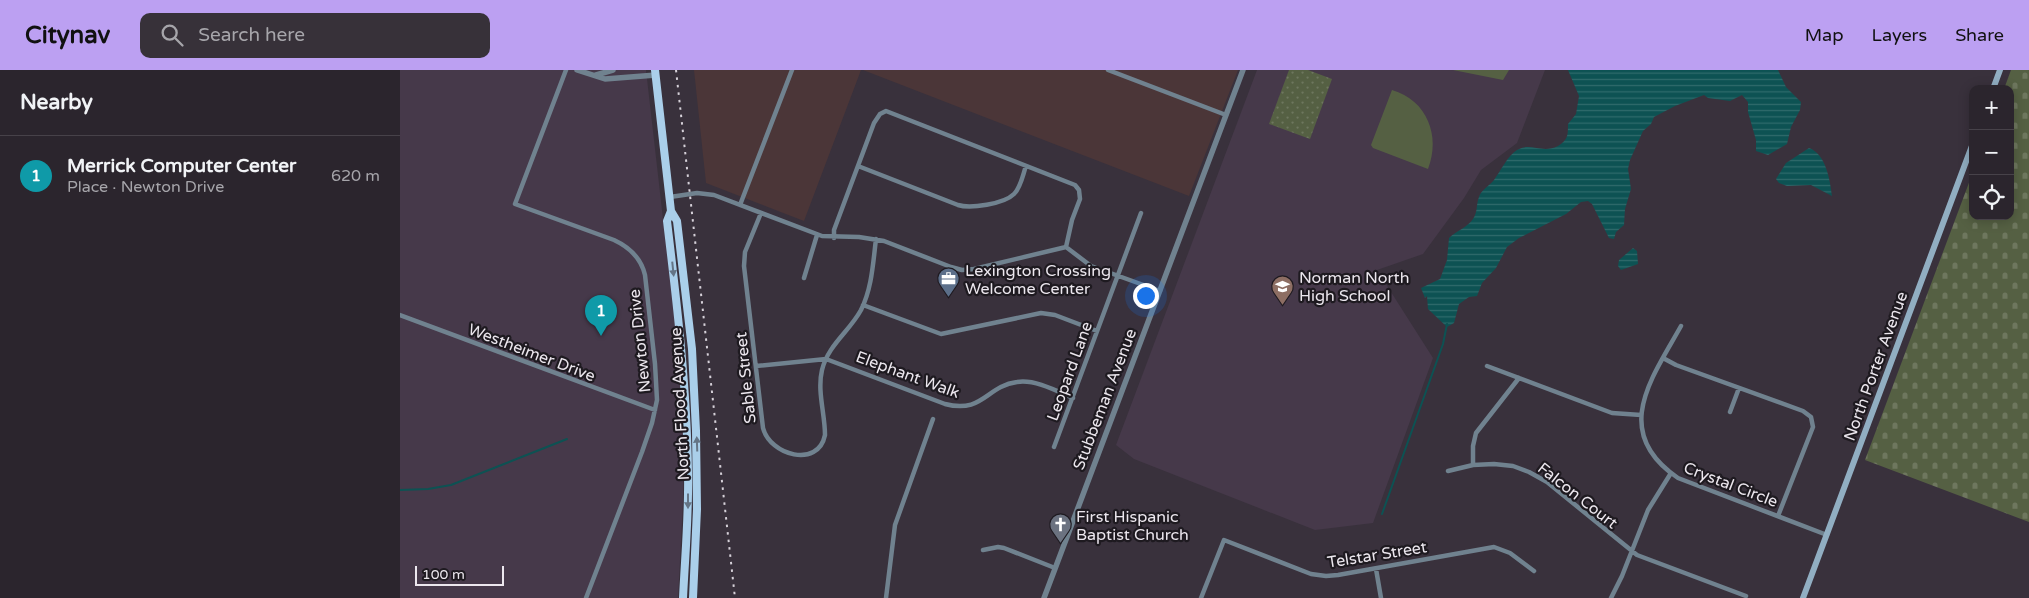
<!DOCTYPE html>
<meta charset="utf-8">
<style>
body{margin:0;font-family:"Varela Round",sans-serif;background:#373139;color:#f1f3f6}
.controls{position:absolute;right:15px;top:15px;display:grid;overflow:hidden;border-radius:10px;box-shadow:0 2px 12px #0003}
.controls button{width:45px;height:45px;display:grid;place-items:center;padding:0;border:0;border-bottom:1px solid #474249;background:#2b252d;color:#f1f3f6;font:25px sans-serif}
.scale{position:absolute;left:15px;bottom:12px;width:89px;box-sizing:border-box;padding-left:5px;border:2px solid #ece7ee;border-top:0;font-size:14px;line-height:18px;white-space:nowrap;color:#ece7ee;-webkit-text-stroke:4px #1e1a20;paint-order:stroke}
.you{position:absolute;left:745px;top:225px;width:18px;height:18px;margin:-12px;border:4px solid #fff;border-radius:50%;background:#1a73e8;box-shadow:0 0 0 8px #1a73e833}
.badge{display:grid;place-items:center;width:32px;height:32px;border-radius:50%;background:#bca0f2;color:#fff;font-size:16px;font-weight:700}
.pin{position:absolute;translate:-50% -41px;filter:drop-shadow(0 1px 2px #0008)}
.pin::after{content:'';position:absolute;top:26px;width:18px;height:15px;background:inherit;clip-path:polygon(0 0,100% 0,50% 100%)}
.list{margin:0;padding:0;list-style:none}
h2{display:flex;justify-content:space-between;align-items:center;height:65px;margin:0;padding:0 20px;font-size:21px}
h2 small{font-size:16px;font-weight:400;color:#a6a5aa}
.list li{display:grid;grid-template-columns:32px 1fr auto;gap:15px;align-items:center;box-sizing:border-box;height:80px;padding:0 20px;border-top:1px solid #474249}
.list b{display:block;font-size:19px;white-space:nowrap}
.list p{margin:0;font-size:16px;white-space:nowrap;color:#a6a5aa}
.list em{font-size:16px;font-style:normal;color:#a6a5aa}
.icon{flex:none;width:28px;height:28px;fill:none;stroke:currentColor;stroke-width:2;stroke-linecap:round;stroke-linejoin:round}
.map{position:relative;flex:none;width:1629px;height:528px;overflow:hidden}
header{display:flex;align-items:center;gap:30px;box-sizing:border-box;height:70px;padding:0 25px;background:#bca0f2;color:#111}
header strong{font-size:24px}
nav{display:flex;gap:28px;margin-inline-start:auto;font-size:18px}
.search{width:350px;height:45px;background:#373139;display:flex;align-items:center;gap:12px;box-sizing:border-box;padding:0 18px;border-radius:10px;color:#a6a5aa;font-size:19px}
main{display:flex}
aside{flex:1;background:#2b252d}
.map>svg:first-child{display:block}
.commercial{fill:#4b3638}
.built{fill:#46394a}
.grass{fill:url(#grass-dots)}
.cemetery{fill:url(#cemetery-stones)}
.garden{fill:#556043}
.water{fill:url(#water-rules)}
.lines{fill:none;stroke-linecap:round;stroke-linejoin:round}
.stream{stroke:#0d5253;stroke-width:2}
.minor{stroke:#70828f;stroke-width:4.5}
.tertiary{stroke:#70828f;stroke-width:5.5}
.secondary{stroke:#91aec2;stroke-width:6}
.primary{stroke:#aacfea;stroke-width:8}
.rail{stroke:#d6d1d9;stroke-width:2;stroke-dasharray:2.5 5;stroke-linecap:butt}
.oneway{fill:#647485}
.labels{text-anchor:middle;stroke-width:4.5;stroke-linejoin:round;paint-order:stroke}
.poi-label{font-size:16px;fill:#ece7ee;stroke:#1e1a20;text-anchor:start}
.street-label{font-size:16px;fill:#ece7ee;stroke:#1e1a20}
</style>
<header>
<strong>Citynav</strong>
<div class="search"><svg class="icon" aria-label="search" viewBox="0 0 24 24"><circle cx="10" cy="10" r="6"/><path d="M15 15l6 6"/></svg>Search here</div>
<nav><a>Map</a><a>Layers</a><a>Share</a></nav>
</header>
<main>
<aside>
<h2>Nearby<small></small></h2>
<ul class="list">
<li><span class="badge" style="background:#0f9aa8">1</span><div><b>Merrick Computer Center</b><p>Place · Newton Drive</p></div><em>620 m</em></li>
</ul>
</aside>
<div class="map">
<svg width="1629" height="528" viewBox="0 0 1629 528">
<defs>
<pattern id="grass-dots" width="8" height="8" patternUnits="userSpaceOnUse" patternTransform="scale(1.25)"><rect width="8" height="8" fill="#556043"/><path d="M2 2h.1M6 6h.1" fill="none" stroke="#6e775e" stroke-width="1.8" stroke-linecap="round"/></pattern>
<pattern id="cemetery-stones" width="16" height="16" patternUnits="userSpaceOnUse" patternTransform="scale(1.25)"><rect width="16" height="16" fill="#556043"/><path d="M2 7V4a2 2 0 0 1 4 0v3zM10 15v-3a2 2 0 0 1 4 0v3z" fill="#6e775e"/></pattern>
<pattern id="water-rules" width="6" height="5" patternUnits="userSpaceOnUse" patternTransform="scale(1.25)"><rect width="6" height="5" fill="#0d5253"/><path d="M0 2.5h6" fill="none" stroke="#306b6c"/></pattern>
</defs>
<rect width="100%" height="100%" fill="#39313c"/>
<path class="commercial" d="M294,0h167l-57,151 -98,-38z
M463,0h375l-49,126z"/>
<path class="built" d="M0,0h246l33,289 2,39 3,40 -1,64 -5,96h-278z
M857,0h288l-28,73 -36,27 -17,28 -41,56 -46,16 56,88 -60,165 -58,7 -181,-71 -18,-14z"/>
<path class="grass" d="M889,0h19l24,9 -22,60 -41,-15z"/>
<path class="cemetery" d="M1611,0h18v452l-164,-62 108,-288v44h37v-127h-6z"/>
<path class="garden" d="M1053,0h56l-6,10z
M992,20c35,10 49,46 36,79l-55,-21 -2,-3z"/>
<path class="water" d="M1168,0h210l8,17 15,15 -1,8 -9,17 -4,17 -19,11 -12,-4v-11l-8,-28v-10l-6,-7 -12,6 -22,-3 -4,-3 -29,11 -21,11 -3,7 -8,7 -13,29 -2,9 3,20 -6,20 -1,16 -8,7 -2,7 -5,-1 -17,-34 -4,-3 -7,1 -15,12 -47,24 -12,9 -11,21 -14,15 -5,13 -8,1 -10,7 -5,19 -7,4 -19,-18 -1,-13 -2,2 -4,-10 19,-9 7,-19 2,-22c7,-7 19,-11 24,-19 5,-7 3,-15 6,-22 2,-7 10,-11 15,-17 6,-8 14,-25 23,-30 13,-8 25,4 41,-4 10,-6 10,-11 10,-22l8,-10 3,-18z
M1409,78c17,6 21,32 23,48l-21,-11 -24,1 -8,-3 -3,-4 10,-16z
M1233,178l4,3 1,13 -17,6 -3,-4 1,-6z"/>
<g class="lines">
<path class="stream" d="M0,420l28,-1 23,-4 116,-46
M982,444l61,-170 4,-20"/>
<path class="minor" d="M166,0l-51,134 99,36c15,7 27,18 31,35l10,89 2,36 -5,23 -10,29 -56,146
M708,0l118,45
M458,96l100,39c12,4 46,-1 56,-11 7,-7 9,-20 12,-28
M270,127l27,-4 17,2 108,41 37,1 25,4 67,26 11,3 12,-1 92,-22 25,19 69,25
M340,135l52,-135
M361,143l-16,39 -1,14 19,162c7,27 55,41 62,7 0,-21 -8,-44 -3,-65 6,-25 27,-38 39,-60 11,-22 12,-47 15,-71
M434,168v-8l40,-107 6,-9 6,-3 189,74 4,5 1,9 -8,21 -6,27
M404,208l13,-43
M463,235l78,29 100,-21 14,2 42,16
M0,245l255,95
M1281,256c-29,52 -71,106 -3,152l149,57
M1263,288l13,7 127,46 8,6 2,10 -35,89
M356,296l70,-7 119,45c38,10 41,-18 72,-22 18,-3 40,9 56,16
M1087,296l125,47 29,2
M1330,342l9,-24
M654,377l87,-234
M1073,395v-19l3,-13 43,-55
M1048,401l25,-6 21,-1 19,2 16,6 18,10 90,73 109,41
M583,480l15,-3 6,1 51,20
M976,499l5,29
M486,528l9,-73 38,-106
M801,528l23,-58 87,34 15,2 12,-1 156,-28 16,6 24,18
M1211,528l11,-22 26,-66 23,-37"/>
<path class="tertiary" d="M177,0l28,9 51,-4
M196,5l17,-5
M644,528l199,-528"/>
<path class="secondary" d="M1593,19l7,-19
M1403,528l170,-455"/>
<path class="primary" d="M255,0l16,141 6,10 15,128 4,82 1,78 -4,89
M271,141l-4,10c10,83 20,167 21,251 1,42 -3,84 -5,126"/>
<path class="rail" d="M276,0l59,528"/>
</g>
<defs><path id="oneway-solid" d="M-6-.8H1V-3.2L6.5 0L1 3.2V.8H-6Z" transform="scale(1.25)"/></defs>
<g class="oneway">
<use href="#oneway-solid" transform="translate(273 199) rotate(84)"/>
<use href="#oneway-solid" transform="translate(297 374) rotate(-92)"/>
<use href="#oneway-solid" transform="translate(288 431) rotate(90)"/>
</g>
<defs>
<symbol id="office-pin" viewBox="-11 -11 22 30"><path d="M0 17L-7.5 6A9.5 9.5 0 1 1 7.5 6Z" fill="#5c6f8a" stroke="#1e1a20"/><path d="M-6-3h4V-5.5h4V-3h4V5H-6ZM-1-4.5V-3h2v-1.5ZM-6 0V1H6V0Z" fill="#fff"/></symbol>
<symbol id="school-pin" viewBox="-11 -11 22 30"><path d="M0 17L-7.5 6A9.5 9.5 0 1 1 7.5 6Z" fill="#8d6e63" stroke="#1e1a20"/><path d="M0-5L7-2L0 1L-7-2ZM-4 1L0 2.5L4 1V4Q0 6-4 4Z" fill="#fff"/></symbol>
<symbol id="church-pin" viewBox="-11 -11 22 30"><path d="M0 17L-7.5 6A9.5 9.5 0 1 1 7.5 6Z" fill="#6b7280" stroke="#1e1a20"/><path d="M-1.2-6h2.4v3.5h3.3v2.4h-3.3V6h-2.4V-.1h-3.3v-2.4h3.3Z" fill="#fff"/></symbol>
</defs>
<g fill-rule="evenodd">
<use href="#office-pin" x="536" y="196" width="25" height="34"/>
<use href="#school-pin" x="870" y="204" width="25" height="34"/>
<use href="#church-pin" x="648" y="442" width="25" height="34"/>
</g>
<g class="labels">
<g class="poi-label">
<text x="565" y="206">Lexington Crossing<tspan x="565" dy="18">Welcome Center</tspan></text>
<text x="899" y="213">Norman North<tspan x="899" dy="18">High School</tspan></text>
<text x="676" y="452">First Hispanic<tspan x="676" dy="18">Baptist Church</tspan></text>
</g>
<g class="street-label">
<text transform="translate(239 271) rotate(-96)" y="6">Newton Drive</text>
<text transform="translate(132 282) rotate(21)" y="6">Westheimer Drive</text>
<text transform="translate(1475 296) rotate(-70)" y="6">North Porter Avenue</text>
<text transform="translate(669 301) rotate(-70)" y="6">Leopard Lane</text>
<text transform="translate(508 304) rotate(20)" y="6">Elephant Walk</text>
<text transform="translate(345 308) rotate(-96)" y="6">Sable Street</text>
<text transform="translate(704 329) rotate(-69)" y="6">Stubbeman Avenue</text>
<text transform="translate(279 334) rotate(-93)" y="6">North Flood Avenue</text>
<text transform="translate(1331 414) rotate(21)" y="6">Crystal Circle</text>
<text transform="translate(1178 425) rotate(38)" y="6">Falcon Court</text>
<text transform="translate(977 484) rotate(-9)" y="6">Telstar Street</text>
</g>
</g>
</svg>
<div class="controls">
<button>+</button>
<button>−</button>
<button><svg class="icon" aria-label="locate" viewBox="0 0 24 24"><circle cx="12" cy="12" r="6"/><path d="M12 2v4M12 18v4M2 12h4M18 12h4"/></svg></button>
</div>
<div class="scale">100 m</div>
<div class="you"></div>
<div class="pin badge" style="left:201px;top:266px;background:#0f9aa8">1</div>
</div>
</main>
